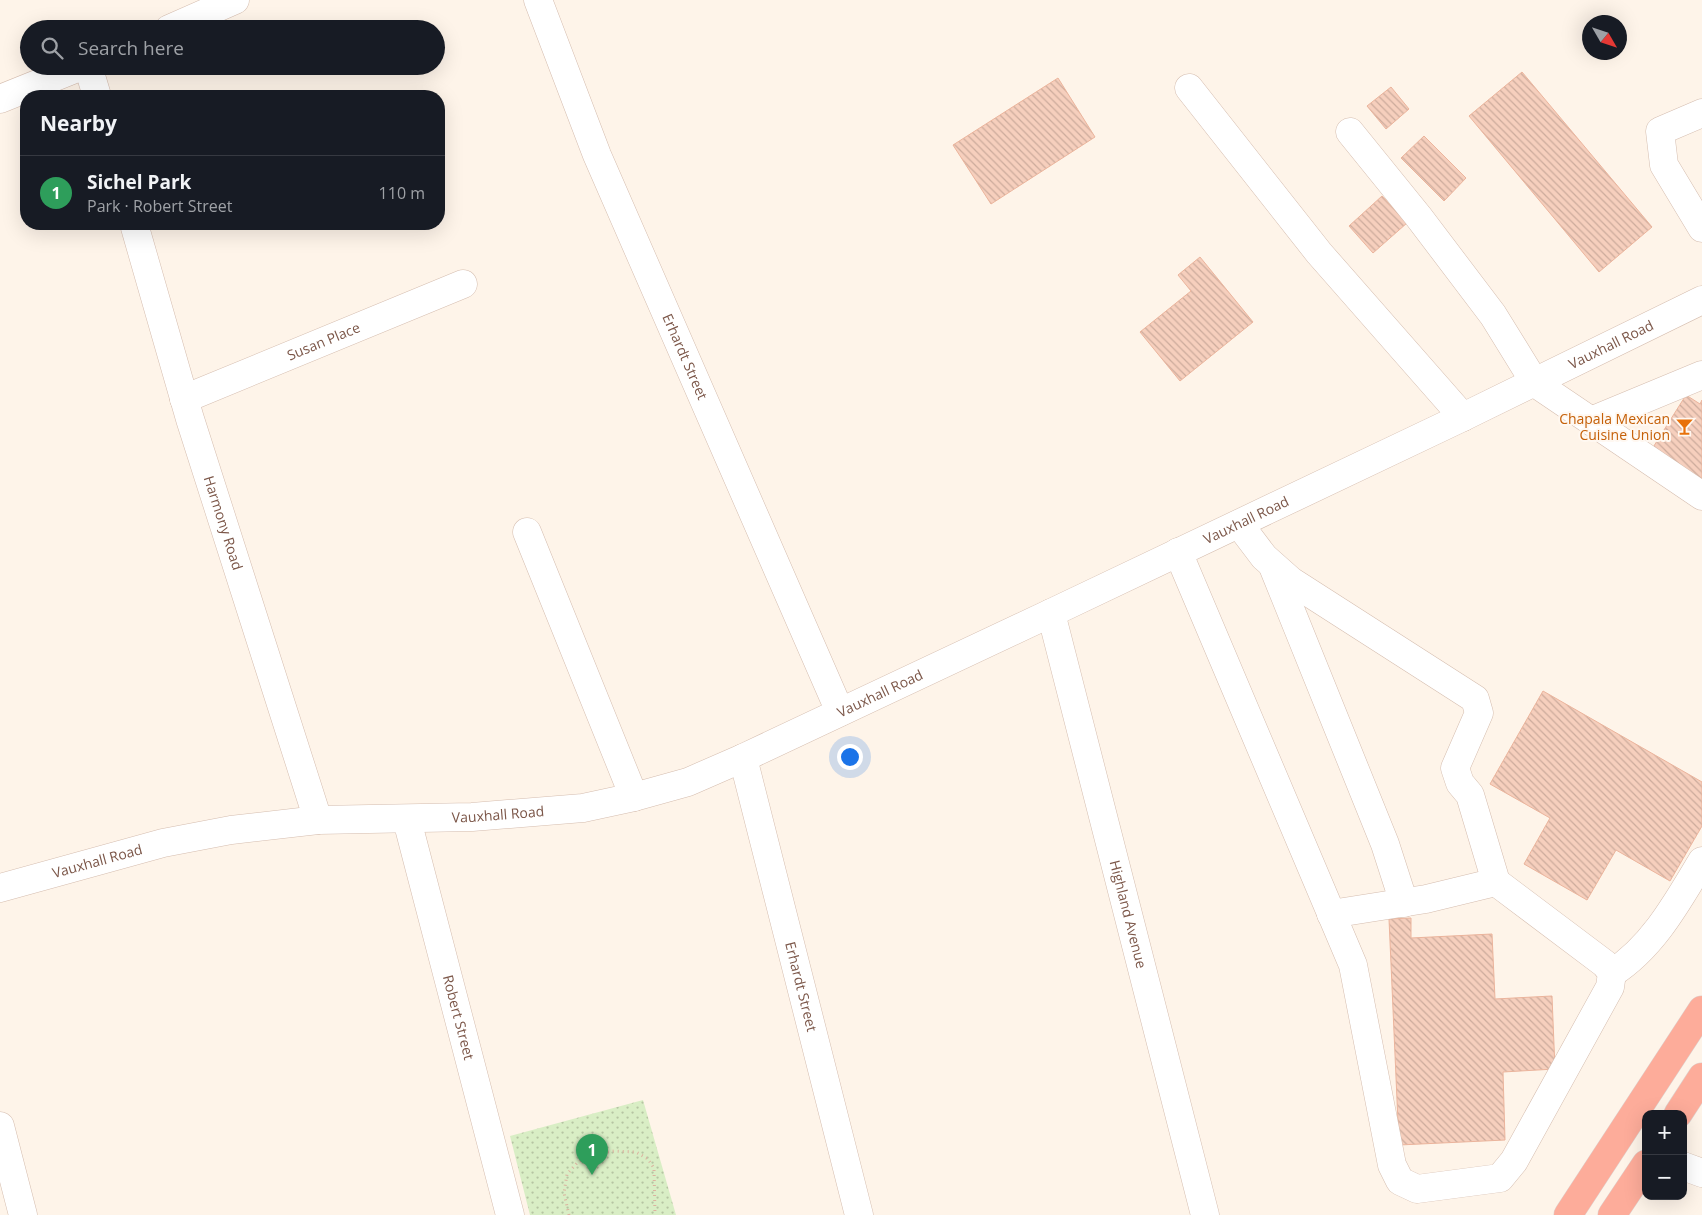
<!DOCTYPE html>
<meta charset="utf-8">
<style>
body{margin:0;font-family:"Open Sans",sans-serif;background:#242831;color:#f1f3f6}
.controls{position:absolute;right:15px;bottom:15px;display:grid;overflow:hidden;border-radius:10px;box-shadow:0 5px 20px #0002}
.controls button{width:45px;height:45px;display:grid;place-items:center;padding:0;border:0;border-bottom:1px solid #363941;background:#171b24;color:#f1f3f6;font:25px sans-serif}
.compass{position:absolute;left:1582px;top:15px;width:45px;height:45px;border-radius:50%;background:#171b24;box-shadow:0 5px 20px #0002;rotate:129deg}
.you{position:absolute;left:849px;top:756px;width:18px;height:18px;margin:-12px;border:4px solid #fff;border-radius:50%;background:#1a73e8;box-shadow:0 0 0 8px #1a73e833}
.badge{display:grid;place-items:center;width:32px;height:32px;border-radius:50%;background:#d93025;color:#fff;font-size:16px;font-weight:700}
.pin{position:absolute;translate:-50% -41px;filter:drop-shadow(0 1px 2px #0008)}
.pin::after{content:'';position:absolute;top:26px;width:18px;height:15px;background:inherit;clip-path:polygon(0 0,100% 0,50% 100%)}
.list{margin:0;padding:0;list-style:none}
h2{display:flex;justify-content:space-between;align-items:center;height:65px;margin:0;padding:0 20px;font-size:21px}
h2 small{font-size:16px;font-weight:400;color:#9ea1a6}
.list li{display:grid;grid-template-columns:32px 1fr auto;gap:15px;align-items:center;box-sizing:border-box;height:75px;padding:0 20px;border-top:1px solid #363941}
.list b{display:block;font-size:19px;white-space:nowrap}
.list p{margin:0;font-size:16px;white-space:nowrap;color:#9ea1a6}
.list em{font-size:16px;font-style:normal;color:#9ea1a6}
.icon{flex:none;width:28px;height:28px;fill:none;stroke:currentColor;stroke-width:2;stroke-linecap:round;stroke-linejoin:round}
.map{position:relative;flex:none;width:1702px;height:1215px;overflow:hidden}
.search{position:absolute;background:#171b24;box-shadow:0 5px 20px #0002;left:20px;top:20px;width:425px;height:55px;display:flex;align-items:center;gap:12px;box-sizing:border-box;padding:0 18px;border-radius:28px;color:#9ea1a6;font-size:19px}
.panel{position:absolute;background:#171b24;box-shadow:0 5px 20px #0002;left:20px;top:90px;width:425px;height:140px;border-radius:20px}
.map>svg:first-child{display:block}
.park{fill:url(#park-dots)}
.building{fill:url(#building-back-hatch);stroke:#ebb49c}
.lines{fill:none;stroke-linecap:round;stroke-linejoin:round}
.minor-casing{stroke:#d5bdaf;stroke-width:29}
.highway-casing{stroke:#ddd3d0;stroke-width:29}
.path{stroke:#dcb29f;stroke-width:3;stroke-dasharray:1 4;stroke-linecap:butt}
.minor{stroke:#fff;stroke-width:28}
.highway{stroke:#fdac9a;stroke-width:28}
.labels{text-anchor:middle;stroke-width:4;stroke-linejoin:round;paint-order:stroke}
.street-label{font-size:14px;fill:#7c5749;stroke:#fff8f1}
.food-label{font-size:14px;fill:#c56008;stroke:#fff8f1;text-anchor:end}
</style>
<div class="map">
<svg width="1702" height="1215" viewBox="0 0 1702 1215">
<defs>
<pattern id="park-dots" width="8" height="8" patternUnits="userSpaceOnUse" patternTransform="scale(1.25)"><rect width="8" height="8" fill="#d9eec5"/><path d="M2 2h.1M6 6h.1" fill="none" stroke="#b5c4a2" stroke-width="1.8" stroke-linecap="round"/></pattern>
<pattern id="building-back-hatch" width="6" height="6" patternUnits="userSpaceOnUse" patternTransform="scale(1.25)"><rect width="6" height="6" fill="#f6cfbd"/><path d="M-1 5l2 2M0 0l6 6M5-1l2 2" fill="none" stroke="#ccab9c"/></pattern>
</defs>
<rect width="100%" height="100%" fill="#fef4e9"/>
<path class="park" d="M643,1100l33,115h-146l-20,-79z"/>
<path class="building" d="M1522,72l130,155 -53,45 -130,-156z
M1058,78l37,59 -104,67 -38,-59z
M1391,87l18,22 -23,20 -19,-23z
M1424,136l42,42 -22,23 -43,-43z
M1382,196l25,27 -34,30 -24,-27z
M1200,257l53,65 -73,59 -40,-49 51,-41 -13,-16z
M1686,395l14,9 2,-4v82l-50,-33z
M1543,691l159,91v44l-32,55 -54,-31 -29,50 -63,-36 26,-46 -60,-34z
M1411,918v20l81,-4 3,65 57,-3 3,73 -52,3 2,68 -106,5 -10,-226z"/>
<g class="lines">
<defs>
<g id="minor">
<path id="s1" d="M538,0l59,155 243,557"/>
<path d="M169,29l66,-29"/>
<path d="M88,66l9,30"/>
<path d="M1189,88l130,165 144,164"/>
<path d="M0,99l82,-33"/>
<path d="M1702,113l-42,18 4,34 38,63"/>
<path d="M1350,132l68,84 75,99 42,68 167,113"/>
<path id="s2" d="M134,224l56,195 128,401"/>
<path id="s3" d="M184,399l279,-115"/>
<path d="M1591,421l111,-46"/>
<path d="M527,532l107,265"/>
<path d="M1178,552l175,413 39,200 8,16 17,8 83,-11 14,-17 96,-174 2,-14 -7,-9 -109,-82 -26,-87 -10,-12 -5,-15 24,-55 -4,-14 -184,-118 -27,-24 -25,-33"/>
<path d="M1274,569l111,275 19,59"/>
<path id="s4" d="M1051,613l154,602"/>
<path id="s5" d="M743,758l116,457"/>
<path id="s6" d="M407,820l103,395"/>
<path id="s7" d="M0,888l163,-45 68,-13 87,-10 154,-3 111,-9 51,-11 54,-15 55,-24 308,-145 412,-196 239,-117"/>
<path d="M1331,914l95,-15 70,-17"/>
<path d="M1612,973c41,-26 66,-72 90,-112"/>
<path d="M0,1126l23,89"/>
<path d="M1683,1166l19,7"/>
</g>
<path id="highway" d="M1678,1114l24,-37
M1568,1215l134,-205
M1612,1215l34,-51"/>
</defs>
<use href="#minor" class="minor-casing"/>
<use href="#highway" class="highway-casing"/>
<path class="path" d="M569,1215l-5,-22 3,-19 11,-12 12,-7 24,-4 22,1 12,7 6,9 1,47"/>
<use href="#minor" class="minor"/>
<use href="#highway" class="highway"/>
</g>
<defs>
<symbol id="bar-bare" viewBox="-9 -9 18 18"><path d="M-6-5H6L.8 .8V4.5H3.5V6h-7V4.5H-.8V.8Z" fill="#e8710a" stroke="#fff8f1" stroke-width="2.5" paint-order="stroke"/></symbol>
</defs>
<g fill-rule="evenodd">
<use href="#bar-bare" x="1672" y="414" width="25" height="25"/>
</g>
<g class="labels">
<g class="street-label">
<text dy="5" stroke="none"><textPath href="#s3" startOffset="151">Susan Place</textPath></text>
<text dy="5" stroke="none"><textPath href="#s7" startOffset="1721">Vauxhall Road</textPath></text>
<text dy="5" stroke="none"><textPath href="#s1" startOffset="386">Erhardt Street</textPath></text>
<text dy="5" stroke="none"><textPath href="#s7" startOffset="1316">Vauxhall Road</textPath></text>
<text dy="5" stroke="none"><textPath href="#s2" startOffset="312">Harmony Road</textPath></text>
<text dy="5" stroke="none"><textPath href="#s7" startOffset="911">Vauxhall Road</textPath></text>
<text dy="5" stroke="none"><textPath href="#s7" startOffset="506">Vauxhall Road</textPath></text>
<text dy="5" stroke="none"><textPath href="#s7" startOffset="101">Vauxhall Road</textPath></text>
<text dy="5" stroke="none"><textPath href="#s4" startOffset="311">Highland Avenue</textPath></text>
<text dy="5" stroke="none"><textPath href="#s5" startOffset="236">Erhardt Street</textPath></text>
<text dy="5" stroke="none"><textPath href="#s6" startOffset="204">Robert Street</textPath></text>
</g>
<g class="food-label">
<text x="1670" y="424">Chapala Mexican<tspan x="1670" dy="16">Cuisine Union</tspan></text>
</g>
</g>
</svg>
<div class="controls">
<button>+</button>
<button>−</button>
</div>
<svg class="compass" viewBox="-18 -18 36 36"><path d="M0-13l5 13h-10z" fill="#e53935"/><path d="M0 13l5-13h-10z" fill="#9ea1a6"/></svg>
<div class="you"></div>
<div class="pin badge" style="left:592px;top:1175px;background:#2e9e5b">1</div>
<div class="search"><svg class="icon" aria-label="search" viewBox="0 0 24 24"><circle cx="10" cy="10" r="6"/><path d="M15 15l6 6"/></svg>Search here</div>
<section class="panel">
<h2>Nearby<small></small></h2>
<ul class="list">
<li><span class="badge" style="background:#2e9e5b">1</span><div><b>Sichel Park</b><p>Park · Robert Street</p></div><em>110 m</em></li>
</ul>
</section>
</div>
